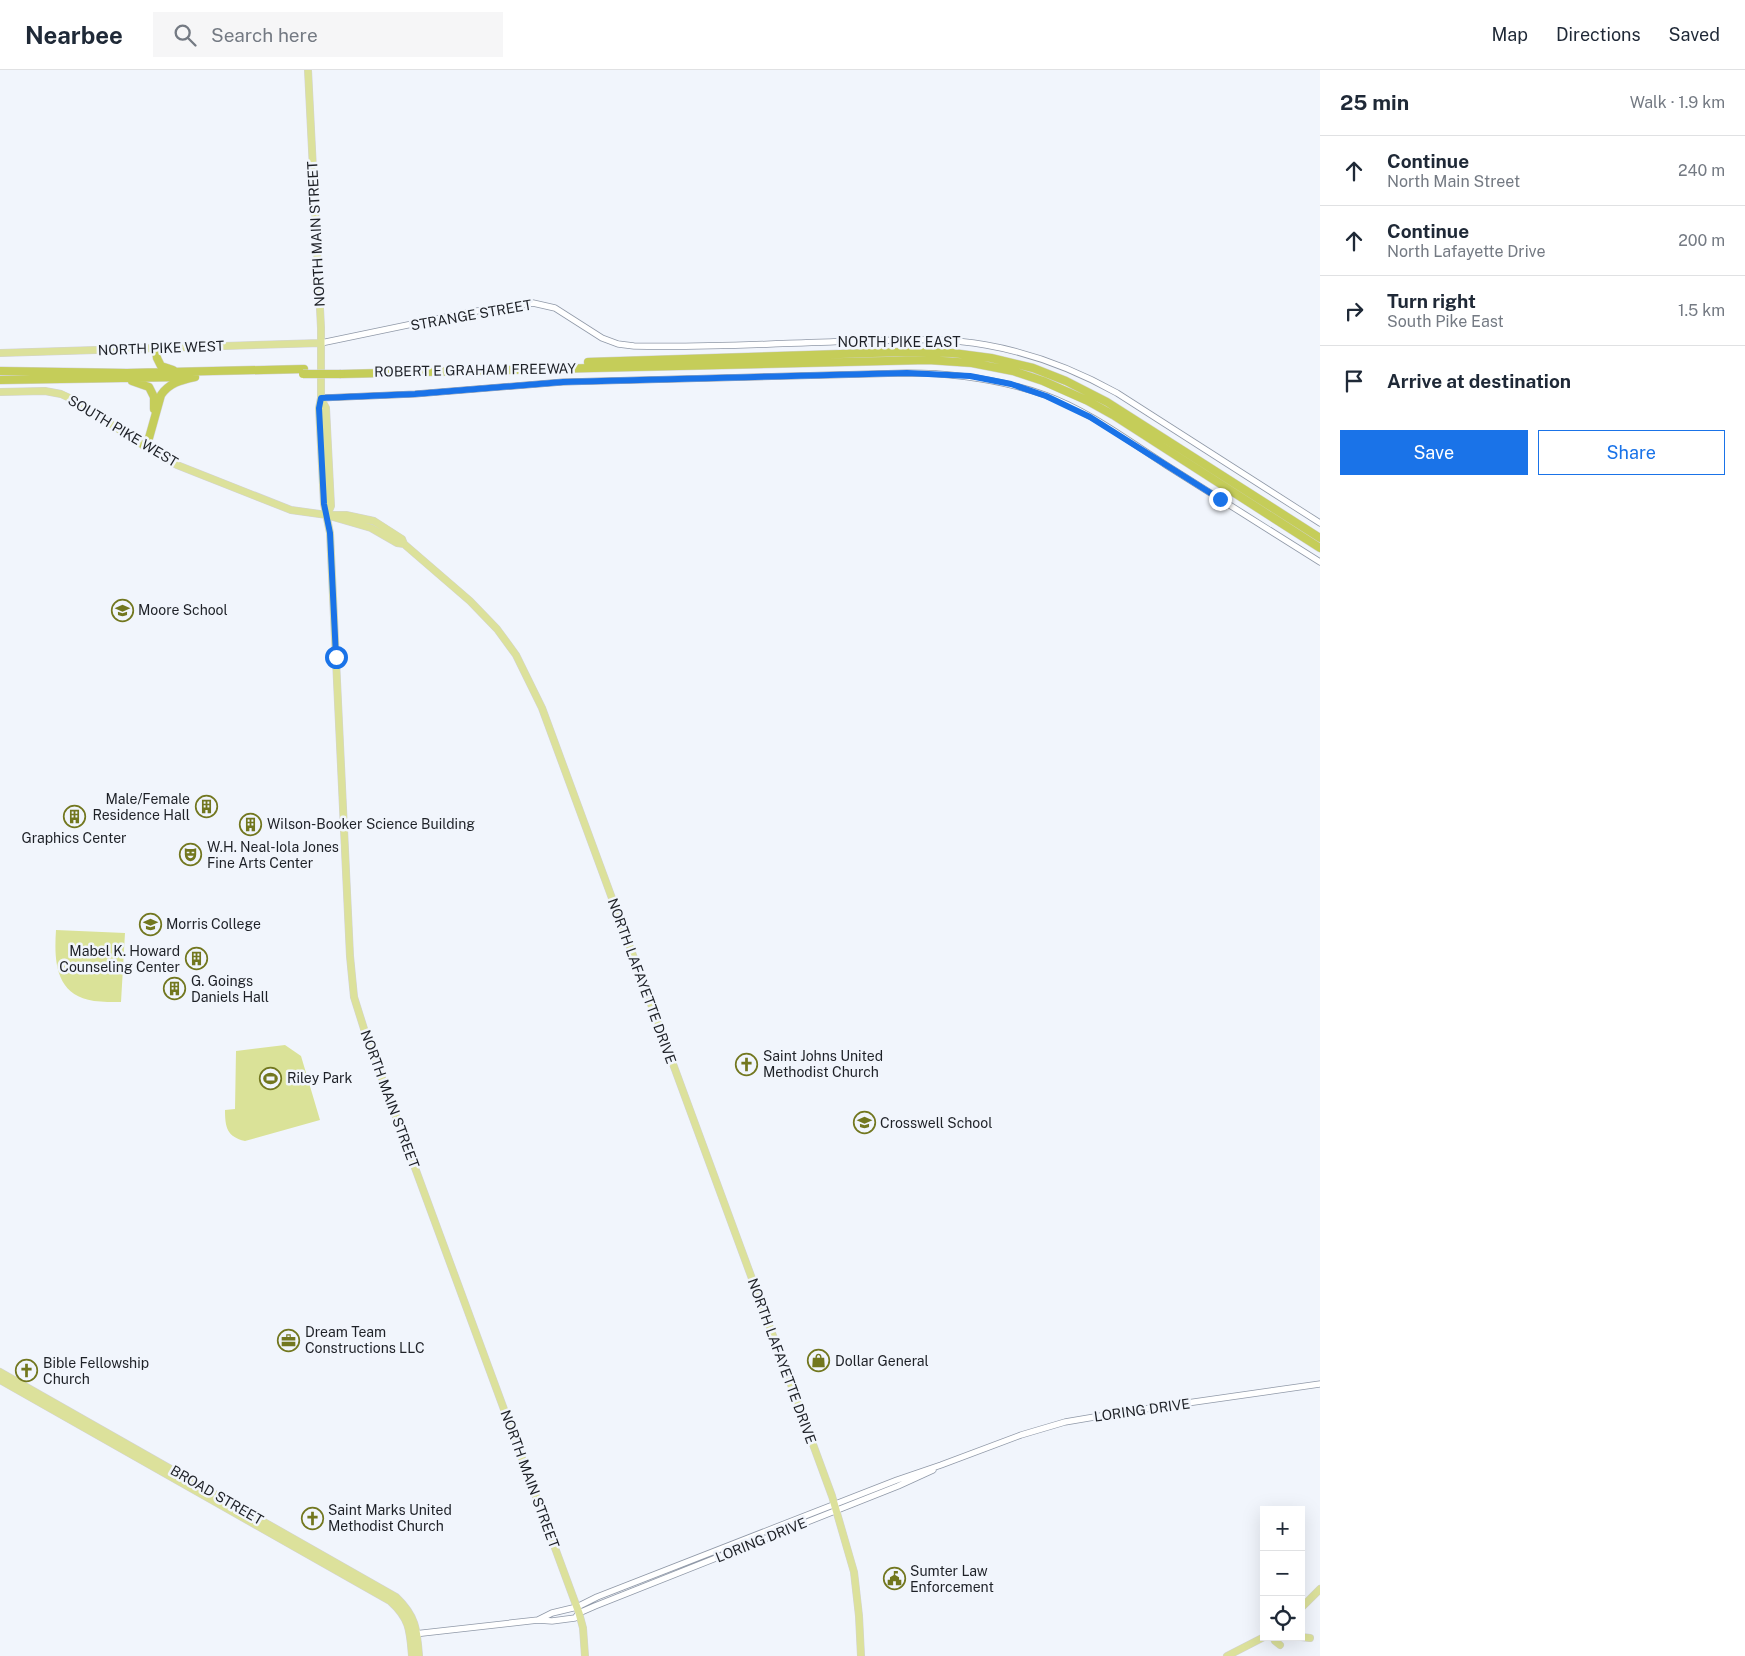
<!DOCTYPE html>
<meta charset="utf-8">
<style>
body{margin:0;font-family:"Public Sans",sans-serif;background:#f6f6f7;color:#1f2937}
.controls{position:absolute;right:15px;bottom:15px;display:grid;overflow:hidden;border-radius:0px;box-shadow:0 5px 20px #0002}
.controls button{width:45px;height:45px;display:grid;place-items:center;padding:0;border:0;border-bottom:1px solid #e0e1e3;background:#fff;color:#1f2937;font:25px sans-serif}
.stop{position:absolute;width:15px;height:15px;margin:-11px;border:4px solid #1a73e8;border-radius:50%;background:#fff}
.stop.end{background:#1a73e8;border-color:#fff;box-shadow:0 1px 5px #0008}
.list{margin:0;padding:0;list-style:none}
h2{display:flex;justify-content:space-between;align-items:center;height:65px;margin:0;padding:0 20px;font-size:21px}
h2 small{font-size:16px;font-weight:400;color:#747a83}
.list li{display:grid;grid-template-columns:32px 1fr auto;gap:15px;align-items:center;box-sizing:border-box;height:70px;padding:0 20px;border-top:1px solid #e0e1e3}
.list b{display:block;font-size:19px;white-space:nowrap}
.list p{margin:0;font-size:16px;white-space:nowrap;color:#747a83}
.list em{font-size:16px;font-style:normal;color:#747a83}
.actions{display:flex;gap:10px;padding:15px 20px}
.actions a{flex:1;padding:11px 0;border:1px solid #1a73e8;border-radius:0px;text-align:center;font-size:18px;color:#1a73e8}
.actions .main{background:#1a73e8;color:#fff}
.icon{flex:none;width:28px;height:28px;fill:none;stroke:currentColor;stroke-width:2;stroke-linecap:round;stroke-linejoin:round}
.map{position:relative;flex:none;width:1320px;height:1586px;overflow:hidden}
header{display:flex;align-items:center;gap:30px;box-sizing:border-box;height:70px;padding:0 25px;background:#fff;border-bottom:1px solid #e0e1e3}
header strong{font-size:24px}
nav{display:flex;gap:28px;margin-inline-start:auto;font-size:18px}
.search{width:350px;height:45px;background:#f6f6f7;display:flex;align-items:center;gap:12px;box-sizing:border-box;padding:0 18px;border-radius:0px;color:#747a83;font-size:19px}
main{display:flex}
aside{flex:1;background:#fff}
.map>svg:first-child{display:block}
.green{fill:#dae298}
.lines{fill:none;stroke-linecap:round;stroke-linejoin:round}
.minor-casing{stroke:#9099a8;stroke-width:7}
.major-casing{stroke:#d2d3d4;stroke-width:8}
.highway-casing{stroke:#d2d3d4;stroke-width:9}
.minor{stroke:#fff;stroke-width:5.5}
.major{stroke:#dce19b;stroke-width:7}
.highway{stroke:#c5cd59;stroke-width:8}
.highway-bridge-casing{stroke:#d2d3d4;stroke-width:9;stroke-linecap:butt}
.highway-bridge{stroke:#c5cd59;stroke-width:8}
.route{stroke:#1a73e8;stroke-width:6}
.labels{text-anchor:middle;stroke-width:5;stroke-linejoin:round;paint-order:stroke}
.street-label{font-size:14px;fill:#1e2127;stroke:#f1f5fc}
.poi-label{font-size:14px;fill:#1e2127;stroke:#f1f5fc;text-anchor:start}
</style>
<header>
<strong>Nearbee</strong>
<div class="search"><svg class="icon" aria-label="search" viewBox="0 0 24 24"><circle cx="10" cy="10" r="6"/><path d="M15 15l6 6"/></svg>Search here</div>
<nav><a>Map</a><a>Directions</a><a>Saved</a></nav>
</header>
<main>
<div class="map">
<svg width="1320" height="1586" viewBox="0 0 1320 1586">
<rect width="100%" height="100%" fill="#f1f5fc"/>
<path class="green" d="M56,860l69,3 -4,69c-9,0 -18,0 -27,-1 -39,-6 -40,-40 -38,-71z
M285,975l16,11 19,64 -75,21c-18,-4 -20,-14 -20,-31l10,-1 1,-58z"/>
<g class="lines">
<defs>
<path id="minor" d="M321,273l149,-31 63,-9 22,5 47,30 16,6 16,2c74,2 149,-3 224,-5 42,-1 86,-4 128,4 46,8 90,25 131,48l203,130
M321,328l94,-4 148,-12 344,-9c48,0 92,6 138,22 44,16 82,45 121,70 51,32 103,65 154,97
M538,1550l14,-7 25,-6 20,-10 300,-117 44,-15 80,-30 44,-13 59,-10 196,-28
M414,1564l124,-14 14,1 23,-3 4,-5 16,-7 303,-120 35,-16"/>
<path id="major" d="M308,0l13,258v70l-2,10 5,96 6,29 20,423 4,41 11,35 214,581 4,15 2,28
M0,283l321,-10
M0,322l45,-1 16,3 15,7 71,47 30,17 114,45 36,5h19l28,6 28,18 2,5 66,57 27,28 19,26 26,53 290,788 22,76 5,44 2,40
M321,329l5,9 5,98 -4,9
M333,447l38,11 26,15 7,1
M0,1302l396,225c20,19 21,32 23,59
M0,1310l390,221c20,18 20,30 22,55
M1301,1538l19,-19
M1273,1567l2,4 5,4
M1301,1567l9,1
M1227,1586l37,-19"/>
<path id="highway" d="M156,279l1,9 4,8 12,4
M588,292l315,-10 50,1 38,5 42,10 33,13 41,21 213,136
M0,301l127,2 177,-4
M341,304l587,-14 44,3 41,8 30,10 45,20 25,14 207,133
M0,310l183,-3
M132,311l17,6 5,10v12
M144,376l5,-8 12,-43c8,-12 20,-15 34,-18"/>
</defs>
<use href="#minor" class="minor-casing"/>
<use href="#major" class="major-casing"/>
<use href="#highway" class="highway-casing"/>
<use href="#minor" class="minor"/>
<use href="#major" class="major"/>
<use href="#highway" class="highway"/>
<defs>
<path id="highway-bridge" d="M303,304h38"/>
</defs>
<use href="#highway-bridge" class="highway-bridge-casing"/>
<use href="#highway-bridge" class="highway-bridge"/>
</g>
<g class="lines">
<path class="route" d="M336,587l-6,-124 -6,-29 -5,-96 2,-10 94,-4 148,-12 344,-9 63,3 41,8 35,12 44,21 130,82"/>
</g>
<defs>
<symbol id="school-ring" viewBox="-11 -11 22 22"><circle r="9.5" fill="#f1f5fc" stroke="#72771f" stroke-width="1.5"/><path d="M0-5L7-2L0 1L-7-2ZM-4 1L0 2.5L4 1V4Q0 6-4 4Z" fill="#72771f"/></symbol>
<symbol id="building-ring" viewBox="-11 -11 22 22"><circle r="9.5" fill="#f1f5fc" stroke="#72771f" stroke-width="1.5"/><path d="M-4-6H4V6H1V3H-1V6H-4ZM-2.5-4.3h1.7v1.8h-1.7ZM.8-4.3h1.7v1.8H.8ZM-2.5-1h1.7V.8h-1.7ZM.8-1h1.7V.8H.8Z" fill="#72771f"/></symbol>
<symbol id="theatre-ring" viewBox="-11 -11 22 22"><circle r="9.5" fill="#f1f5fc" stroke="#72771f" stroke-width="1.5"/><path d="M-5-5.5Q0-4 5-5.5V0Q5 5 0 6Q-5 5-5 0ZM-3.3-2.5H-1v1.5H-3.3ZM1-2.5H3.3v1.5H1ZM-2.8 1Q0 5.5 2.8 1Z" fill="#72771f"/></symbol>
<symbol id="university-ring" viewBox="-11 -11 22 22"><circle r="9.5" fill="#f1f5fc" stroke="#72771f" stroke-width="1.5"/><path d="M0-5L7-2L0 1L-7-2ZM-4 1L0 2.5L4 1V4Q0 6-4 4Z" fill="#72771f"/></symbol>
<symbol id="church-ring" viewBox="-11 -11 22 22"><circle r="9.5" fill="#f1f5fc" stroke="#72771f" stroke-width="1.5"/><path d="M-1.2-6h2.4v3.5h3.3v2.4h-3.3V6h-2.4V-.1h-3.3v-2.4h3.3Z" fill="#72771f"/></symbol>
<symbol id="stadium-ring" viewBox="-11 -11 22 22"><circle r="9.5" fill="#f1f5fc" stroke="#72771f" stroke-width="1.5"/><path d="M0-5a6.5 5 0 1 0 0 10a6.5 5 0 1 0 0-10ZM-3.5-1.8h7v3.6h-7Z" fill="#72771f"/></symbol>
<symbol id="office-ring" viewBox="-11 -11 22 22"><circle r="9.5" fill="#f1f5fc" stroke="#72771f" stroke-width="1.5"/><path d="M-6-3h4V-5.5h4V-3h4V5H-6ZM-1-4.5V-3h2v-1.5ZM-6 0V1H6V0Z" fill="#72771f"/></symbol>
<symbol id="shop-ring" viewBox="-11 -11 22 22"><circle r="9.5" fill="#f1f5fc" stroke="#72771f" stroke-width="1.5"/><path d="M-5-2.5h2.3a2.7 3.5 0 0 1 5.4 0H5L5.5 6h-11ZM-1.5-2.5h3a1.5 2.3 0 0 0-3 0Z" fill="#72771f"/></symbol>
<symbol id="civic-ring" viewBox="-11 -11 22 22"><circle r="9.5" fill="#f1f5fc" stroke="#72771f" stroke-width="1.5"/><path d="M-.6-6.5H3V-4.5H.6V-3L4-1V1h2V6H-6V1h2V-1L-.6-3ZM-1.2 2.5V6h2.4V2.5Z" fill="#72771f"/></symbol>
</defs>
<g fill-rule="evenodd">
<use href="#school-ring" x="110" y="528" width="25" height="25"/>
<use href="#building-ring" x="194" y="724" width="25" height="25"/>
<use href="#building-ring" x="62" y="734" width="25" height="25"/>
<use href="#building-ring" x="238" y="742" width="25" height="25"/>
<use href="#theatre-ring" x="178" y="772" width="25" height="25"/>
<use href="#university-ring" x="138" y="842" width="25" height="25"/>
<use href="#building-ring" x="184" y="876" width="25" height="25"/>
<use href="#building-ring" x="162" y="906" width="25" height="25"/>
<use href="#church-ring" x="734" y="982" width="25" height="25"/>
<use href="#stadium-ring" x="258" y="996" width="25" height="25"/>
<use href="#school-ring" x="852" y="1040" width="25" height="25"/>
<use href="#office-ring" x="276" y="1258" width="25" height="25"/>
<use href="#shop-ring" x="806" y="1278" width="25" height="25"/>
<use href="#church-ring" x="14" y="1288" width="25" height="25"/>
<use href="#church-ring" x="300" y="1436" width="25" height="25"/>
<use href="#civic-ring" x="882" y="1496" width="25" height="25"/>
</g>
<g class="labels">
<g class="street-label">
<text transform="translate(316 164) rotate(-93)" y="5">NORTH MAIN STREET</text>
<text transform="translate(471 245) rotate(-10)" y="5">STRANGE STREET</text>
<text x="899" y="277">NORTH PIKE EAST</text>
<text transform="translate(161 278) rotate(-2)" y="5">NORTH PIKE WEST</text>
<text transform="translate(475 300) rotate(-1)" y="5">ROBERT E GRAHAM FREEWAY</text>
<text transform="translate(123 361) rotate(31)" y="5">SOUTH PIKE WEST</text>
<text transform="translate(642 911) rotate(70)" y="5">NORTH LAFAYETTE DRIVE</text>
<text transform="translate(390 1029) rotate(70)" y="5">NORTH MAIN STREET</text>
<text transform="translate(782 1291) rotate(70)" y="5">NORTH LAFAYETTE DRIVE</text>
<text transform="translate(1142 1340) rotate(-8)" y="5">LORING DRIVE</text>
<text transform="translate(530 1409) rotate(70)" y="5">NORTH MAIN STREET</text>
<text transform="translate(217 1425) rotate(30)" y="5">BROAD STREET</text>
<text transform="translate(761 1470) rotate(-22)" y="5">LORING DRIVE</text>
</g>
<g class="poi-label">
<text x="138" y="545">Moore School</text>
<text x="190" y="734" text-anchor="end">Male/Female<tspan x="190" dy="16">Residence Hall</tspan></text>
<text x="267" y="759">Wilson-Booker Science Building</text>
<text x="74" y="773" text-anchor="middle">Graphics Center</text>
<text x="207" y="782">W.H. Neal-Iola Jones<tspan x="207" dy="16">Fine Arts Center</tspan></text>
<text x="166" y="859">Morris College</text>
<text x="180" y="886" text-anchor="end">Mabel K. Howard<tspan x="180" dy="16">Counseling Center</tspan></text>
<text x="191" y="916">G. Goings<tspan x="191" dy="16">Daniels Hall</tspan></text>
<text x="763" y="991">Saint Johns United<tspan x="763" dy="16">Methodist Church</tspan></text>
<text x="287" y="1013">Riley Park</text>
<text x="880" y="1058">Crosswell School</text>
<text x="305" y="1267">Dream Team<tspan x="305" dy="16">Constructions LLC</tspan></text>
<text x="835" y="1296">Dollar General</text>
<text x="43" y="1298">Bible Fellowship<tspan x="43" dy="16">Church</tspan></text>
<text x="328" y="1445">Saint Marks United<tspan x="328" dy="16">Methodist Church</tspan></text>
<text x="910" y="1506">Sumter Law<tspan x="910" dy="16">Enforcement</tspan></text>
</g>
</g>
</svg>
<div class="controls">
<button>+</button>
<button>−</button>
<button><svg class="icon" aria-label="locate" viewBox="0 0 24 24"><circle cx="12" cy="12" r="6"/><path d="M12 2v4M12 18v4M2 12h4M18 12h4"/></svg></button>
</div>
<div class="stop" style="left:336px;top:587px"></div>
<div class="stop end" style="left:1220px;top:429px"></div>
</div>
<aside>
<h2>25 min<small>Walk · 1.9 km</small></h2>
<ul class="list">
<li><svg class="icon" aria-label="ahead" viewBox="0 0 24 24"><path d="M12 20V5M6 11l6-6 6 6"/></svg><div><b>Continue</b><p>North Main Street</p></div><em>240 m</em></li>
<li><svg class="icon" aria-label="ahead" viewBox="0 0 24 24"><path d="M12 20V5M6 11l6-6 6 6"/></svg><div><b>Continue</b><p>North Lafayette Drive</p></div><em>200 m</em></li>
<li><svg class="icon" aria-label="right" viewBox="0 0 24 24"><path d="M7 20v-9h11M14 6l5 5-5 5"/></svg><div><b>Turn right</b><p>South Pike East</p></div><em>1.5 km</em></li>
<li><svg class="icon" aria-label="arrive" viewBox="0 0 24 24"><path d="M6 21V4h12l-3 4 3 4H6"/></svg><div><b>Arrive at destination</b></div></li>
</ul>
<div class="actions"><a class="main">Save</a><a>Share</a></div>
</aside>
</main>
